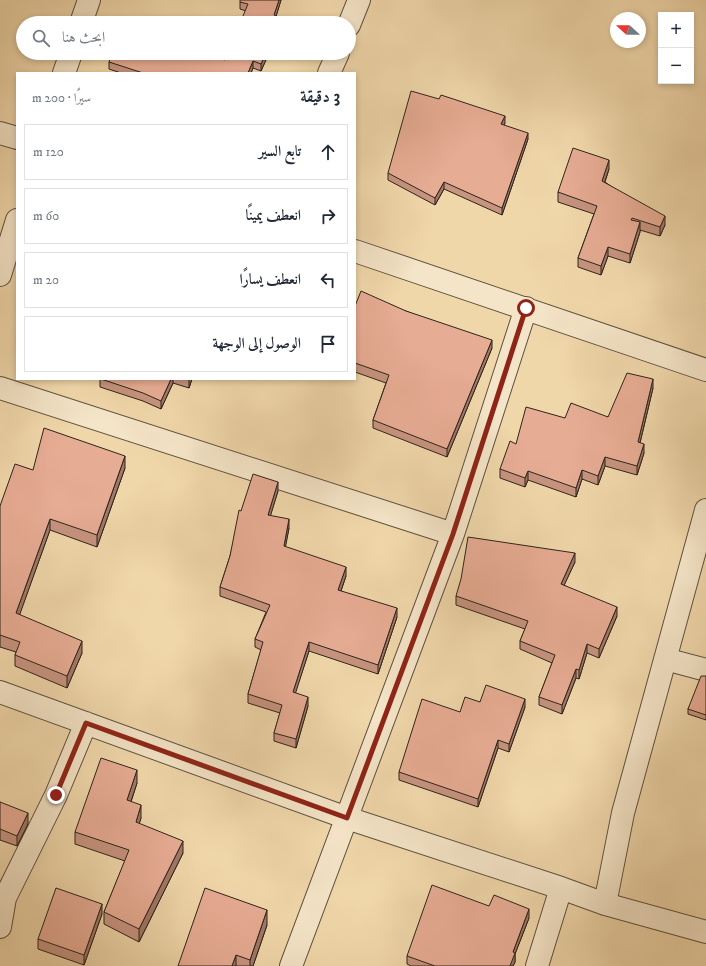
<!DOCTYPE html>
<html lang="ar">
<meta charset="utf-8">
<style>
body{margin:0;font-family:"IM FELL DW Pica",Amiri,serif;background:#f2f2f3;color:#1f2937;direction:rtl}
.controls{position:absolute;right:12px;top:12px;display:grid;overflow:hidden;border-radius:0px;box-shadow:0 2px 6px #0003}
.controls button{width:36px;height:36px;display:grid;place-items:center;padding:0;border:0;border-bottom:1px solid #e0e1e3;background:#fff;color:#1f2937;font:20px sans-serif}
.compass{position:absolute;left:610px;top:12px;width:36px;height:36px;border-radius:50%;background:#fff;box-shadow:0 2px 6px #0003;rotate:291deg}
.stop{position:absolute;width:12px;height:12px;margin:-9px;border:3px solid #8f2418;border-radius:50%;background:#fff}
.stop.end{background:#8f2418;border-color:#fff;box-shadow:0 1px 4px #0008}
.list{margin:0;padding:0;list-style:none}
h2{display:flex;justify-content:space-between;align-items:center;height:52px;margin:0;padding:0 16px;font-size:17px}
h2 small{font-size:13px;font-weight:400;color:#747a83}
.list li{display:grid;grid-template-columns:26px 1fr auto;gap:12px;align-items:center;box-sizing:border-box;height:56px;margin:0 8px 8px;padding:0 8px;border:1px solid #e0e1e3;border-radius:0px}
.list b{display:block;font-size:15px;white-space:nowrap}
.list em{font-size:13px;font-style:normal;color:#747a83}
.icon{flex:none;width:22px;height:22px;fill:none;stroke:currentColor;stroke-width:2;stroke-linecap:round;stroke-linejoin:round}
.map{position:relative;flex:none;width:706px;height:966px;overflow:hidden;direction:ltr}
.search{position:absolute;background:#fff;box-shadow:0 2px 6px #0003;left:16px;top:16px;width:340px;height:44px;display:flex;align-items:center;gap:10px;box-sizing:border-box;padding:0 14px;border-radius:22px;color:#747a83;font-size:15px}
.panel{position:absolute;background:#fff;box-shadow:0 2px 6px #0003;left:16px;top:72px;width:340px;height:308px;border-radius:0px;direction:rtl}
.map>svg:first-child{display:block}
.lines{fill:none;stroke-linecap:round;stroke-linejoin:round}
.street-casing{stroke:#5e513f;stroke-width:24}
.street{stroke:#f5e5c8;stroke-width:22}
.wall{fill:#c7947f;stroke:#2d241b}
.shaded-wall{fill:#a27868;stroke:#2d241b}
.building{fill:#e7ac94;stroke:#2d241b}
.route{stroke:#8f2418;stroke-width:5}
</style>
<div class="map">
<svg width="706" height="966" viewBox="0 0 706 966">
<rect width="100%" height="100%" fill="#f0d7aa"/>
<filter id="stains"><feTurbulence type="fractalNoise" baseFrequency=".005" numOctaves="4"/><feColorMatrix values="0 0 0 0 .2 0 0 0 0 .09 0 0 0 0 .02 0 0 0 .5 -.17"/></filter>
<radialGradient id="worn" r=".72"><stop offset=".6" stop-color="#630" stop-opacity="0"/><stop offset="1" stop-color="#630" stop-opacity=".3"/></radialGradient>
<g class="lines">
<defs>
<path id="street" d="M81,23l8,-23
M349,25l10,-25
M64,73l7,-20
M329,73l9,-20
M0,133l17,5
M355,251l351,119
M0,275l17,-55
M0,388l453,146
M665,659l41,11
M0,692l347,126 214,70 44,16 101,28
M605,904l18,-91 83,-303
M0,927l5,-29 51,-103 30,-72
M291,966l162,-432 73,-226
M537,966l24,-78"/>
</defs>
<use href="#street" class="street-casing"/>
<use href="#street" class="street"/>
</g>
<path class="wall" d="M281,0l-5,16 5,7 -41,-14v-7z
M227,53h42l-8,18 -8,-3 -2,5h-130l-12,-4v-7l116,-2z
M505,123l-1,2 24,14 -26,76 -58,-26 -9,16 -47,-25v-7z
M609,169l-4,13 60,43 -5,11 -20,-6v2l-10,31 -22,-7 -7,19 -23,-8v-9l16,-44 -36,-12v-10z
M355,306l51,5 86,37 -45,109 -74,-29v-8l13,-37 -31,-11z
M100,379h92l-3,9 -16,-5 -12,26 -18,-8 -43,-14z
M653,388l-13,55 4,10 -7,22 -32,-9 -7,19 -16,-6 -6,18 -48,-17 -3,7 -25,-9v-9l16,-25 49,-26 43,-1z
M125,468l-28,79 -47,-17 -31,85 63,38 -15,35 -52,-22v-11l1,-3 -16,-5v-141z
M278,491l-8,25 19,12 -4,19 61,29 -5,15 56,26 -19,57 -69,-23 -14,42 13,13 -12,42 -22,-7v-8l6,-20 -32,-10v-9l13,-44 -6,-3v-8l11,-27 -46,-16v-9l10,-31 11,-45z
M575,562l-11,23 53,31 -18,42 -12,-5 -8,26 -3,-1 -14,36 -23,-9v-8l13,-34 -32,-14v-8l5,-12 -69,-24v-9z
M706,676v44l-18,-6v-5z
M480,702l45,5 -16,45 -11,-4 -20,59 -79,-27v-8l61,-60z
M137,783l-6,19 10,16 -2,6 44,29 -44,89 -35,-18v-12l21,-51 -50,-17v-12z
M0,802l28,22 -11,22 -17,-6z
M489,906l40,12 -14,36v8l-2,4h-102l-4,-2v-8z
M102,914l-18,51 -46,-16v-10z
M267,925l-14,41h-75z"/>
<path class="shaded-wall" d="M279,0h2l-7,23v-8z
M266,53h3l-8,18v-7z
M253,61v7l-2,5h-3z
M505,116v7l-4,7v-6z
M528,133v6l-26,76v-7z
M609,160v9l-7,21v-9z
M444,182v7l-9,16v-7z
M665,216v9l-5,11v-9z
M640,222v10l-10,31v-9z
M608,247v9l-7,19v-9z
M492,340v8l-45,109v-8z
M171,379h2v4l-12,26v-8z
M189,379h3l-3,9z
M653,379v9l-15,63v-9z
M644,444v9l-7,22v-9z
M125,456v12l-28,79v-12z
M605,457v9l-7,19v-9z
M582,470v9l-6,18v-9z
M528,471v9l-3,7v-9z
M278,482v9l-10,33v-9z
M50,519v11l-34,95v-12z
M289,519v9l-5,27v-9z
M575,553v9l-14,30v-8z
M346,567v9l-8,23v-9z
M617,607v9l-18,42v-9z
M397,608v9l-19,57v-9z
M82,641v12l-15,35v-12z
M309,642v9l-16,50v-9z
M587,644v9l-8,26v-9z
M576,669v9l-14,36v-9z
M308,697v9l-12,42v-9z
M525,699v8l-16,45v-8z
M498,740v8l-20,59v-8z
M137,770v13l-10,30v-13z
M141,805v13l-5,16v-12z
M28,813v11l-11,22v-10z
M183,841v12l-44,89v-13z
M102,904v10l-18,51v-10z
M529,909v9l-14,36v8l-2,4h-3l3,-14z
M267,910v15l-14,41h-3v-6z
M236,955v11h-4z"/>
<path class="building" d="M240,0h39l-5,15 7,3 -3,5h-38l8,-19 -8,-2z
M112,53h95l18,7 2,-7h39l-5,11 -8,-3 -5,12h-105l-34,-11z
M411,91l28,8 2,-4 64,21 -4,8 27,9 -26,75 -58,-26 -9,16 -47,-25z
M573,148l36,12 -7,21 63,35 -5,11 -28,-9 -1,2 9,2 -10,32 -22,-7 -7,19 -23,-8 19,-52 -39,-14z
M361,291l45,20 86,29 -45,109 -74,-29 16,-45 -34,-12v-57z
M627,373l26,6 -15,63 6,2 -7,22 -32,-9 -7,19 -16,-6 -6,18 -48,-17 -3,7 -25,-9 10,-28 6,3 10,-37 39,11 6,-15 37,14z
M101,379h70l-10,22 -18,-8z
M44,428l81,28 -28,79 -47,-16 -34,94 66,28 -15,35 -52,-21 5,-13 -20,-7v-129l15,-42 18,6z
M253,474l25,8 -10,33 21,4 -5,27 62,21 -8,23 59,18 -19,57 -69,-23 -16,50 15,5 -12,42 -22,-6 8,-28 -34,-11 15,-52 -8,-3 15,-34 -50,-18 10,-31 9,-46 2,1z
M468,537l107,16 -14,31 56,23 -18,42 -12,-5 -8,26 -3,-1 -14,36 -23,-8 16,-42 -35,-14 8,-20 -72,-25 5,-17z
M701,676h5v39l-18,-6z
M486,685l39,14 -16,45 -11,-4 -20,59 -79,-27 23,-73 38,13 5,-15 15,5z
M101,758l36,12 -10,30 14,5 -5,17 47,19 -44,88 -35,-17 25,-62 -54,-18z
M0,802l28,11 -11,23 -17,-7z
M432,885l57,21 5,-11 35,14 -16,43 2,1 -5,13h-75l-28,-10z
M56,888l46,16 -18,51 -46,-16z
M205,888l62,22 -17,50 -14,-5 -4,11h-54z"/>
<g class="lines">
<path class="route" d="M56,795l30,-72 261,95 106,-284 73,-226"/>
</g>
<rect width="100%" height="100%" filter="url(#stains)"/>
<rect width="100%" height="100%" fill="url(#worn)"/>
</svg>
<div class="controls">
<button>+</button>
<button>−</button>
</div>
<svg class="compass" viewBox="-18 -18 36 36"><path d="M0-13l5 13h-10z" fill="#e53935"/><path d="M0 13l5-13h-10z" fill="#747a83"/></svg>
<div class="stop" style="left:526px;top:308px"></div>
<div class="stop end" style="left:56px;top:795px"></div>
<div class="search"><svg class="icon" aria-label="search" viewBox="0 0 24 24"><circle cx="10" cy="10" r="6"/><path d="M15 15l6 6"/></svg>ابحث هنا</div>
<section class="panel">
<h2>3 دقيقة<small>سيرًا · 200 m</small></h2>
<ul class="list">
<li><svg class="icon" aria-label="ahead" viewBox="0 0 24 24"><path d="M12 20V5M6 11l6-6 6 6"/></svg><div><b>تابع السير</b></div><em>120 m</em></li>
<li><svg class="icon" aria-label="right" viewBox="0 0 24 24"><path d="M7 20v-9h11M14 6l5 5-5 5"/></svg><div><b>انعطف يمينًا</b></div><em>60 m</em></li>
<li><svg class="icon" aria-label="left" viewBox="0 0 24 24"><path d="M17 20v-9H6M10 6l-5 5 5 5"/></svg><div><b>انعطف يسارًا</b></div><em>20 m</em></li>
<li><svg class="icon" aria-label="arrive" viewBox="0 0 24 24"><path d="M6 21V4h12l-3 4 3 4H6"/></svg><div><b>الوصول إلى الوجهة</b></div></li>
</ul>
</section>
</div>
